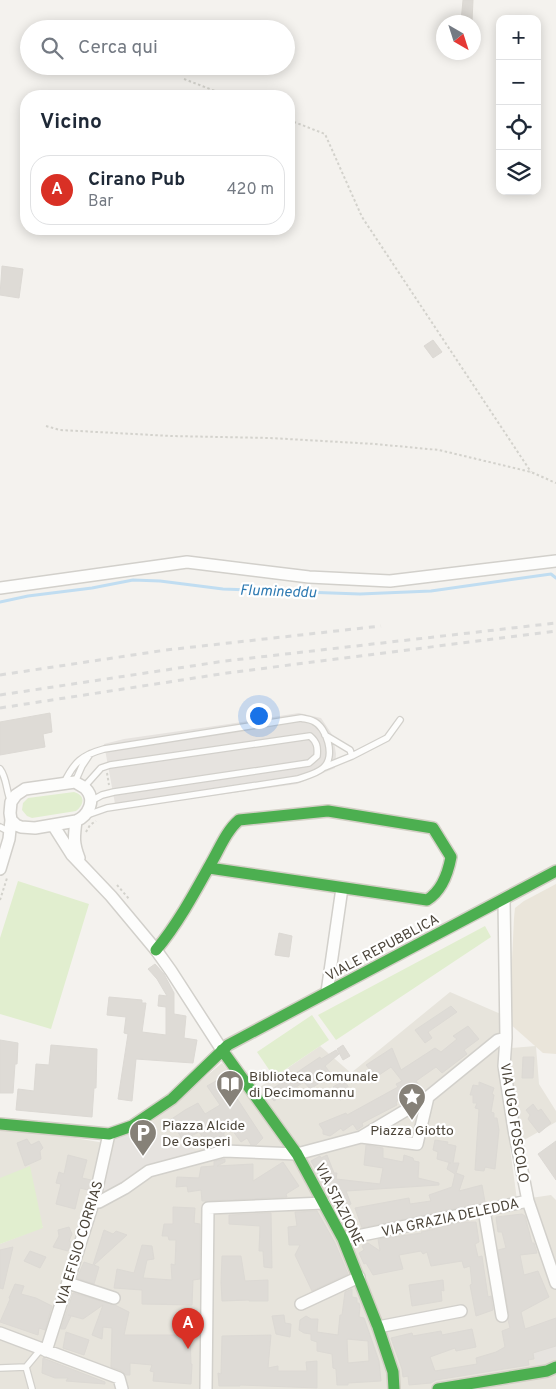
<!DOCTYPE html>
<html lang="it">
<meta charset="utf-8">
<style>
body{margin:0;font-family:Overpass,sans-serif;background:#f2f2f3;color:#1f2937}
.controls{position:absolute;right:15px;top:15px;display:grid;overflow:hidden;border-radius:10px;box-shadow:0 2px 12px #0003}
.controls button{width:45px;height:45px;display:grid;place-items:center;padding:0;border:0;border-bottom:1px solid #e0e1e3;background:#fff;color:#1f2937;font:25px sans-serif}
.compass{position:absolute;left:436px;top:15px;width:45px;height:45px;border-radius:50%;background:#fff;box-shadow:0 2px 12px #0003;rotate:141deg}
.you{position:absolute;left:258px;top:715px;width:18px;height:18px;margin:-12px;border:4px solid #fff;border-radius:50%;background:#1a73e8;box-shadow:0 0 0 8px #1a73e833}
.badge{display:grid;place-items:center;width:32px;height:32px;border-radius:50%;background:#d93025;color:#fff;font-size:16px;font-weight:700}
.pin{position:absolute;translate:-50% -41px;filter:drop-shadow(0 1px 2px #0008)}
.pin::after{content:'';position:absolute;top:26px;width:18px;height:15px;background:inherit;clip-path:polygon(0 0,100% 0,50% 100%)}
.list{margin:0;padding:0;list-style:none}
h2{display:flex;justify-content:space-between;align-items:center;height:65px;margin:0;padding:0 20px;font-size:21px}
h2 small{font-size:16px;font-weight:400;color:#747a83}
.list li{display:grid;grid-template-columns:32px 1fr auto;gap:15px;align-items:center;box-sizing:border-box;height:70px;margin:0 10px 10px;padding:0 10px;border:1px solid #e0e1e3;border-radius:20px}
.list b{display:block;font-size:19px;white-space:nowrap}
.list p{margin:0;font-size:16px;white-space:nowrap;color:#747a83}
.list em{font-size:16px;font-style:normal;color:#747a83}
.icon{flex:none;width:28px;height:28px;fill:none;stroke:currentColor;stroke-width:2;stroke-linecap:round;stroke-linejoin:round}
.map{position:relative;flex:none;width:556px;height:1389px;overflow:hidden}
.search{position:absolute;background:#fff;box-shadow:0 2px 12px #0003;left:20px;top:20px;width:275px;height:55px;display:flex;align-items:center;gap:12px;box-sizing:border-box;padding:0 18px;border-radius:28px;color:#747a83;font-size:19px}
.panel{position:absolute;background:#fff;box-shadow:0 2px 12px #0003;left:20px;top:90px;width:275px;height:145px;border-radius:20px}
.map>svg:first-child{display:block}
.residential{fill:#e7e4dc}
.education{fill:#eae5da}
.green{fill:#e1eecf}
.parking{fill:#e6e3df}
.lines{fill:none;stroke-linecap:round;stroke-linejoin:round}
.stream{stroke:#c0ddf1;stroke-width:3}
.building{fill:#dedbd6;stroke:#dcd9d4;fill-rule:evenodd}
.lane-casing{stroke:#d2d0cb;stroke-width:8}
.street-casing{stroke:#d2d0cb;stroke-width:14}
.fast-casing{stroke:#d3cfc5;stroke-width:14}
.path{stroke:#d3d2cc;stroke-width:2;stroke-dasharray:2.5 2.5;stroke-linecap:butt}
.lane{stroke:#fdfdfc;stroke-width:5.5}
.street{stroke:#fdfdfc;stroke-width:11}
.fast{stroke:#4caf50;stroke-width:11}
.rail{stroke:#dbdbda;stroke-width:3;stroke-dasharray:6 6;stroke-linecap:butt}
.labels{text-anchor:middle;stroke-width:4.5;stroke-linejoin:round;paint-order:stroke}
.street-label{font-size:14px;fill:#4b4439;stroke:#fff}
.poi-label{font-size:14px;fill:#4b4439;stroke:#fff;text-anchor:start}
.water-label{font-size:15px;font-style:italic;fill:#2e7ab2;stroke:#fff}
</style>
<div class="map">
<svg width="556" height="1389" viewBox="0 0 556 1389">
<rect width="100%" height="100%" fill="#f4f2ee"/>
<path class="residential" d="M450,992l53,23 -4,34 37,-3 3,38 17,27v11l-46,26 7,52 34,-5 5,5v189h-556v-145l43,-17 -43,-47v-50l32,1 67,11 50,-18 73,-61 26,32 72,-49 31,27z"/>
<path class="education" d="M556,884v170l-13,-1 -34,-30 5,-105 1,-10 9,-7z"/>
<path class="green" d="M74,792c11,3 11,12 2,19l-44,7 -5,-2 -5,-6 1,-7 5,-5z
M18,881l71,23 -38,125 -51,-15v-76z
M485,926l6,11 -155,103 -18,-25z
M312,1015l17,25 -55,37 -17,-25z
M30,1166l13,62 -43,16v-66z"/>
<path class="parking" d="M299,713l22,5 12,18 3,18 -1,14 -38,16 -181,25 -12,-65 20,-5 105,-15z
M142,1127l54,24 -42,12 -52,32 14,-57z
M556,1346v12l-20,6 -3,-11z"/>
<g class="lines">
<path class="stream" d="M0,602l28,-6 64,-8 41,-8 27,1 63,8 137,5 71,-3 120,-17 5,4"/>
</g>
<path class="building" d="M463,0h10l-1,22h-11z
M2,266l21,3 -4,29 -19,-3z
M433,340l9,12 -9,6 -9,-12z
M50,713l2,19 -9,2 2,13 -45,8v-33z
M279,933l13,3 -3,21 -14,-2z
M155,964l9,10 10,19v21l12,2 -2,22 13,2 -4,23 -57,-4 -4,42 -14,-2 10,-65 -4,-1 2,-16 -19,-2 2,-18 33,3v3h4l-4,29 24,3v-28l-8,-1 1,-11 8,1 -10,-17 -9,-10z
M451,1006l6,6 -29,20 4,6 -7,5 -10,-13z
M468,1026l11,13 -15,11 3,4 -25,19 -6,-6 -20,14 3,4 -23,17 1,3 -35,18 1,3 -6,4 -4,-6 -10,7 -2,-3 -11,8 -7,-2v-4l-4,-6 27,-11 1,2 51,-28 -2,-3 6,-3 -11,-14 -15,10 -10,-12 26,-17 9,22 34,-22 6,4 16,-13 -4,-3z
M0,1040l18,3 -1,21h-2l-2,29h-13z
M51,1045l46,4 -1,39h-2l-2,29 -76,-7 2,-21 16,2 2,-27 13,1z
M343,1045l7,11 -7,4 -6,-11z
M336,1050l3,4 -14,12 7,9 -22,14 -6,-7 -30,19 -8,-8 54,-36 1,2z
M523,1057h11l-1,21h-11z
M223,1077l40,61 -7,7h-5l-4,-7 -6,4 -17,-23v25l-15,3 -10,-15 -16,8 -13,-20 15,-10 13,-7 7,11 15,-9 -13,-19z
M344,1080l8,13 -12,7 -7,-13z
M479,1082l15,6 -2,6 2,1 -3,17 3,1v5h3l2,12 -4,39 -10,-2 -1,4 -9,-1 4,-61 -4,-1 2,-5h-4v-8h-3l3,-10 6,1z
M533,1104l5,7 3,-2 10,14 -12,10 -11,-14 2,-4 -4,-5z
M27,1139l4,6 8,-4 4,7 -3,3 1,8 -16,7 -8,-23z
M435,1140l13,2 -1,2 9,2 -3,17h6l-3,10 8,3 -5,15 23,-6 3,17 -123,26 -7,-20 54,-10 1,6 21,-3 -2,-6 23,-8 3,-13 -8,-5 2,-6h2l-14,-4 1,-7 -5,-2z
M556,1141v39l-18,-26z
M366,1145l17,3v10l20,4 1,-7 9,3 1,3 5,1 -1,16 21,5v2l-93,6 5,13 -13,7 -27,-50 9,-5 1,2 6,-3 7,18h3l-1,6 44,5 3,-16 -19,-3z
M68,1155l19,5 -5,18 9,2 -3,10 -8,-2 -5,21 -19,-5 5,-20 -5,-1 3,-11 5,2z
M225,1159v3l-8,4 36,-2v17l30,-19 16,24 -13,8 1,3 -81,4h-4l-1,-11 -13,2 -1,-6 -11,1 1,-10 22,1 2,-11 13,-1v-5z
M173,1207l22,1 -1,15 6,1v55l-7,1 -1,25 -50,-1v-14l-28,-2 3,-19 17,4 8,-28 10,1 2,13 -7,1 -4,18 29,2 -1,-16 4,1 1,-25h-7l-1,-4h-6l2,-12h9z
M317,1211l18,32 13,31 -36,17 -17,-36 5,-10h-11l-1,-18 9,-1 -2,-14z
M271,1213l1,55 -8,-1 -1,-16h-4l1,-25 -31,-2v-9z
M522,1214l3,2 7,27h2l3,10 -17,2 4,20 14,-4 11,26 -28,15 4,17 31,-11v28l-23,7 1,6 -6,1 1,5 -93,15 -5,3 -22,2 -1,-9 -5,1 -1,-8 -11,-31 21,-5 1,3 28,-5 1,4 30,-6 4,18 -20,4 -1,-3 -25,9 5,14 42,-7 -1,-6 20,-6 9,-5 -3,-16 8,-3 -2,-8 1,-5 -11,-65 8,-2 -4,-16h-4l-2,-15z
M462,1222h14l3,20 -4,2 3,13 4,-1 6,41 3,-1 2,14 -17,6 -6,-31 2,-1 -2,-18 -6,2 -2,-7 -31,5 -4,-14 -4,2 -2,-3 -22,4 4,14 -30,6 -7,-12 -2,1 -5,-11 5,-3 -2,-4 6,-3 12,8 -2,-12 44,-6 -1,-1 14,-3v-1z
M69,1227l3,7 -3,7 2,1 -3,9 -15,-4 6,-11 -1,-6z
M104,1230l9,4 3,-3 11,4 -33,30 5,2 -5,17 -17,-6 7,-16 9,3z
M13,1247l-10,42 -3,-1v-38z
M30,1251l16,6 -6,11 -16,-7z
M222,1256h19l4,25 23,-1v21h-19v-1l-27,1 -1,-19z
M443,1280l1,11 -3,-1 1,11 -30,5 -3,-21z
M15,1284l9,2 -3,8 15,4 16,8 -7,24 -6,-2 -1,7 -38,-13 10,-23 -1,-1z
M352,1289v8l5,1v5h2l1,4 -1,10 5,1 15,43 2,20 -33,2v2h-11l-1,-16 -3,-1 -1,-14 -15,-3v-9l-6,-2v-6l-7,-1 -5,-3 1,-10 6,-4 5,3h7l-1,13 21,3 2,-20h2l3,-23zM347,1339l21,2 1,20 -21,2z
M73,1293l42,12 14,7 -5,23h66l1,29h1l-1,20 -38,-3 1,-9 -4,-1 2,-6 -22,-2v12h-4l-4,-4 -11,-4 1,-39 -9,-1 -1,12 -10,-4 11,-30 -20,14 -15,-4 3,1 -6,13h-4z
M284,1315l1,8 6,1 -1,13 -14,-3 -4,-18z
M66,1332l23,8 -5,15 -21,-7z
M271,1335l-3,33 10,-2v5h29l-1,-9 11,-1v27l-77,-3v1h-21l-1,-13 3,1 1,-38z
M43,1358l62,24v2l-39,-3 2,-3h-13l-13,-5z"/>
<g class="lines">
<defs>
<path id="lane" d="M352,756l35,-18 13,-18
M325,767l27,-11 -2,-6 -25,-15
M0,769c7,9 6,22 11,33
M75,782l7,-16 8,-12
M64,783c10,-21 18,-28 40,-34l197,-31c4,1 8,1 12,3 14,6 23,36 10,47 -7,6 -17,8 -25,11l-191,29 -20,7
M84,787l17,-19 9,-3 200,-29c7,6 8,11 7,20l-8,7 -195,29 -12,3 -11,6
M0,827l10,5
M0,1368l26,-1
M32,1389l-6,-22 15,-18"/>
<path id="street" d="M0,588l187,-26 122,15 81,4 166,-20
M75,782c3,2 7,4 10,6 12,12 3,28 -9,33l-41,7 -14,-1 -5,-2 -5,-5 -1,-7 1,-11 5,-7 9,-6z
M76,821c-2,16 -3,22 3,37
M53,825l19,30 39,41 45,54 15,21 51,79
M0,869l9,-30 2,-19
M504,899l2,139 -2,28 10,64 14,71 28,82
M327,992l15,-104
M361,1137l56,7 11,-47
M94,1202h5l26,-14 24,-17 75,-20 73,3 64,-17 67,-40 70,-57 8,-2
M484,1210l18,106
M343,1239l185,-38
M68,1283l46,15
M301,1304l58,-27
M378,1327l83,-16
M0,1333l119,45 3,11
M46,1351l49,-154 14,-63
M206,1389l2,-181 116,-5"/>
<path id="fast" d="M156,950c21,-25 38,-56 54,-85 9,-15 16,-34 29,-45l89,-9 105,17 18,29c-3,16 -9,34 -24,43l-218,-32
M222,1050l75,104 46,85 35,88 15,45 1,17
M0,1124l109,10 23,-8 40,-27 56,-54 328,-174
M438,1389l109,-18 9,-4"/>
</defs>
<use href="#lane" class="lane-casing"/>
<use href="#street" class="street-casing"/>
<use href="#fast" class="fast-casing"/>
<path class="path" d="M184,79l44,17
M289,120l36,14 37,83 169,255
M46,426l14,4 111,6 99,2 105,6 64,6 92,22 25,11
M107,773l2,12
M86,832l4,-7 6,-4
M117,885l13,15
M0,900l7,-22"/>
<use href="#lane" class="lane"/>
<use href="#street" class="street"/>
<use href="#fast" class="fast"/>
<path class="rail" d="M0,675l166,-25 215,-24
M0,695l225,-34 331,-38
M0,708l227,-35 329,-42"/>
</g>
<defs>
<symbol id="library-pin" viewBox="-11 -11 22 30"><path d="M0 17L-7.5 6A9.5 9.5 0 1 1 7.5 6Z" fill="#868178" stroke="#fff"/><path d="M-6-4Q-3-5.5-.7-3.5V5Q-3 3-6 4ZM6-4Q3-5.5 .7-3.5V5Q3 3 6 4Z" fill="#fff"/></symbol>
<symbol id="sight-pin" viewBox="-11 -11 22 30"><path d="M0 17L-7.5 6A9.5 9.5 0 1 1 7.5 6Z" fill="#868178" stroke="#fff"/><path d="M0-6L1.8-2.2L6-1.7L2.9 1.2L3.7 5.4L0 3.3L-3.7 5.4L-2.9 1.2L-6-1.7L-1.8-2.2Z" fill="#fff"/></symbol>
<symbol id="parking-pin" viewBox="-11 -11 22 30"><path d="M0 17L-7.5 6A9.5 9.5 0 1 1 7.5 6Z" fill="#868178" stroke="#fff"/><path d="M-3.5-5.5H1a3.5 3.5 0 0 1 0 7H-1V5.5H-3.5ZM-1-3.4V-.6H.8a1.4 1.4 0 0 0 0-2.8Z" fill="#fff"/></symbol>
</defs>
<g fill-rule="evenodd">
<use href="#library-pin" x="214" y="1068" width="32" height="43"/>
<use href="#sight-pin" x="396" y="1081" width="32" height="43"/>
<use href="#parking-pin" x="127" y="1117" width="32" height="43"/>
</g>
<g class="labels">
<g class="street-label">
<text transform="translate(382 947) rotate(-28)" y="5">VIALE REPUBBLICA</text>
<text transform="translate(515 1123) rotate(81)" y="5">VIA UGO FOSCOLO</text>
<text transform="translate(340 1204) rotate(63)" y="5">VIA STAZIONE</text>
<text transform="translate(450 1217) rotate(-12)" y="5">VIA GRAZIA DELEDDA</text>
<text transform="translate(79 1243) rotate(-73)" y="5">VIA EFISIO CORRIAS</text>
</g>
<g class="poi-label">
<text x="249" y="1081">Biblioteca Comunale<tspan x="249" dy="16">di Decimomannu</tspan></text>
<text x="162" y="1130">Piazza Alcide<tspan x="162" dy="16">De Gasperi</tspan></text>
<text x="412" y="1135" text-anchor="middle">Piazza Giotto</text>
</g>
<g class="water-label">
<text transform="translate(278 591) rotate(2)" y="5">Flumineddu</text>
</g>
</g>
</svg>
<div class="controls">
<button>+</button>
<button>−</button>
<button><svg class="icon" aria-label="locate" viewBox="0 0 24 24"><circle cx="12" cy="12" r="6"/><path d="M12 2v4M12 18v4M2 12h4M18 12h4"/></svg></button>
<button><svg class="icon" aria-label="layers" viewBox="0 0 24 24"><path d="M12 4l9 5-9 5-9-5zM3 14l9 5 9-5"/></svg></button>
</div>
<svg class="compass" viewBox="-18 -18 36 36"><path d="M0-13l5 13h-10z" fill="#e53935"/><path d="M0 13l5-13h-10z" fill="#747a83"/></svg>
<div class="you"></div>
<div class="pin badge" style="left:188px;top:1349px">A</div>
<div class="search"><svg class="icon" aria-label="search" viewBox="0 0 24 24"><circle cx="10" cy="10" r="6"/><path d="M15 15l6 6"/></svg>Cerca qui</div>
<section class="panel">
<h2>Vicino<small></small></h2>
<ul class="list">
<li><span class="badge">A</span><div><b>Cirano Pub</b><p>Bar</p></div><em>420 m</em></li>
</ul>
</section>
</div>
